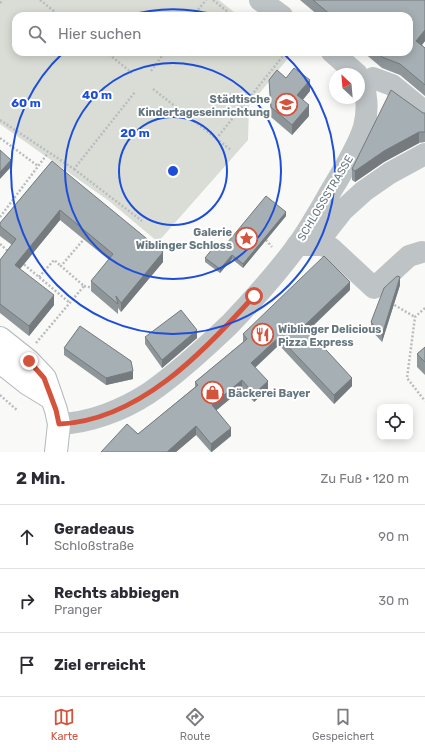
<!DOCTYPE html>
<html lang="de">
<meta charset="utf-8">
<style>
body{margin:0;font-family:Rubik,sans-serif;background:#f2f2f3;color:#2b2b33}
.controls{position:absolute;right:12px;bottom:12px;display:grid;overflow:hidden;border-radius:8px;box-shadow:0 2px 10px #0003}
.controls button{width:36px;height:36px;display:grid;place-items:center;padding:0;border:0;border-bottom:1px solid #e1e1e2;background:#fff;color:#2b2b33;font:20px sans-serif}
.compass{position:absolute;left:329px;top:68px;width:36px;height:36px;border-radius:50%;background:#fff;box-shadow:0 2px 10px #0003;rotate:334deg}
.stop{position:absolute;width:12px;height:12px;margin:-9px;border:3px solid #d4533c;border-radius:50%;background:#fff}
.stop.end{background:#d4533c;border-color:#fff;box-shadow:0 1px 4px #0008}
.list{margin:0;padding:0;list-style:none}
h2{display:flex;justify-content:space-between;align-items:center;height:52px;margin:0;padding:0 16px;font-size:17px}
h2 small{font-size:13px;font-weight:400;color:#7c7c81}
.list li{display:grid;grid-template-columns:26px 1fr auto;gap:12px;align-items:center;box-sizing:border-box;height:64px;padding:0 16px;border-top:1px solid #e1e1e2}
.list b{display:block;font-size:15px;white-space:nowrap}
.list p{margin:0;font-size:13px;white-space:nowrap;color:#7c7c81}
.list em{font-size:13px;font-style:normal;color:#7c7c81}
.icon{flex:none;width:22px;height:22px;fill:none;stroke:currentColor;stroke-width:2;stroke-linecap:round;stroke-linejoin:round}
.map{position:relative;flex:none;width:425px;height:452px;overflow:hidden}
.search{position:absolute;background:#fff;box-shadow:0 2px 10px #0003;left:12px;right:12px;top:12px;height:44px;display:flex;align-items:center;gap:10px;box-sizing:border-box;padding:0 14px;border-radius:12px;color:#7c7c81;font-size:15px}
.sheet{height:244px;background:#fff}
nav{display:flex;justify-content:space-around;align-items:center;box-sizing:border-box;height:56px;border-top:1px solid #e1e1e2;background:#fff;font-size:11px;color:#7c7c81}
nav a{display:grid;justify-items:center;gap:2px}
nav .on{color:#d4533c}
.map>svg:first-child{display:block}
.green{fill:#d9ddd6}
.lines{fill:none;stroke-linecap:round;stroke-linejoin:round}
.major-casing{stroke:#b2b8bb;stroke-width:24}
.path{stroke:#b9bdbf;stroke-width:2.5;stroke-dasharray:2 2;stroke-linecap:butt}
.minor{stroke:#bec3c6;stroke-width:22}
.major{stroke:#fff;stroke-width:22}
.wall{fill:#8f969a}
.shaded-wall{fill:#747a7d}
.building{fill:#a6afb3;stroke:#747a7d}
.route{stroke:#d4533c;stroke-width:5}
.ring{fill:none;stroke:#1d4ed8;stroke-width:2}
.labels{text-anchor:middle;stroke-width:4;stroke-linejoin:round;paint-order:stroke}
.poi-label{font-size:11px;font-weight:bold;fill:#66777f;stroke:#fff;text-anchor:end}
.street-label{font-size:11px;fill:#66777f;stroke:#fff}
.centre{fill:#1d4ed8;stroke:#fff;stroke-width:2}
.ring-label{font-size:12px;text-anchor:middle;font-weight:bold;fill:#1d4ed8;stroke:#fff;stroke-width:4;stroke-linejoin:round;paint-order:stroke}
</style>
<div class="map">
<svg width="425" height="452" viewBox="0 0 425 452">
<rect width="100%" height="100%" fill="#f9f9f7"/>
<path class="green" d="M0,0h219l20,16h-223v36h267l6,5 -40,49 -1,34 -90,102 -49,-41 -109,-77z"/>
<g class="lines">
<defs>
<path id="major" d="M0,338l29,23 16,17 11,32 3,14 -3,28
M0,362l28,22 23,14"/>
</defs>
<use href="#major" class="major-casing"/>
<path class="path" d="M40,0l20,16
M213,0l20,16
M0,3l3,-3
M193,16l13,-16
M106,52l26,21
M151,71l14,-19
M153,89l78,61
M0,120l74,49 61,-77
M0,138l38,28
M216,139l67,-83 -5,-4
M74,169l68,52
M0,217l48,-64
M266,240l6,7
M0,244l10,9
M21,262l49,41
M39,277l15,-17 7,6
M84,286l9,2
M391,303l24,14
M425,308l-10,9 -8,61 18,23
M36,343l48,-57 -23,-20 23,-27
M0,395l18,16"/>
<path class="minor" d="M260,0l22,16
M332,52l25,22
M363,83l10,-5 19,7 33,27
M297,245l28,-12 18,-23 21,-19 26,-18 35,-19
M299,245h22l10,3 43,40 35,-32 13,-4
M59,424c31,-1 64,-14 90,-31 29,-20 56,-45 81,-69 23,-24 47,-51 67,-78 13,-18 24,-38 35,-57 11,-18 26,-42 32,-62 4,-16 4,-36 -5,-50"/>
<use href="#major" class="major"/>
</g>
<path class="wall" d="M300,0h125v41l-3,4 3,3v48l-25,-21 -18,-7 -19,-16h46v-36h-90z
M286,78l24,13 -7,9 6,16 -17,19 -21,-18 -2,-37z
M423,113h2v29l-6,1 -35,19 -29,20 -3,-2v-11z
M52,161l111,101 -42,50 -3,-4v6l-27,-23v-10l18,-21 -49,-40 -40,49 34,36 -25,31 -29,-23v-53l12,-15 -12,-9v-13z
M286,216l-43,52 -11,-9 -12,14 -15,-11v-4z
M400,285l-18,57 -11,-12v-8z
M350,290l-42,41 44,55 -18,18 -55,-59 -24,23 13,21 -14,13 -12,-13 -26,21 15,26 -19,16h-1l-15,-17 -20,17h-75l37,-18 57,-47v-5l48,-40v-8z
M145,337l52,1 -35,30 -17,-24z
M425,347v28l-8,-8v-13z
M64,348l69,31 -27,6 -42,-30z"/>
<path class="shaded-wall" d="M425,30v11l-9,11v-11z
M310,80v11l-13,15v-11z
M309,105v11l-17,19v-10z
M419,132v11l-35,19 -29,20v-11l29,-20z
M11,160v7l-11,12v-7z
M60,210v10l-45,55v-10z
M286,212v4l-43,52v-4z
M163,252v10l-42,50v-9z
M232,255v4l-12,14v-4z
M400,277v8l-18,57v-7z
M350,282v8l-46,44v-8z
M54,295v10l-25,31v-10z
M197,330v8l-35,30v-8z
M279,337v8l-28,26v-8z
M133,371v8l-27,6v-7z
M352,378v8l-18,18v-9z
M242,380v9l-30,25v-9z
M268,381v8l-14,13v-8z
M196,426v9l-20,17h-9z
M231,428v8l-20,16v-8z"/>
<path class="building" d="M313,0h112v30l-9,11 9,7v37l-25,-21 -18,-7 -6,-5h33v-36h-77z
M294,68l16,12 -13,15 12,10 -17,20 -21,-18 -2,-27 8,-10 9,8z
M391,90l32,23h2v19h-6l-35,19 -29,20 -3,-2z
M0,150l11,10 -11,12z
M52,161l111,91 -42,51 -5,-7 2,8 -27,-23 22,-27 -53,-44 -45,55 39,30 -25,31 -29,-22v-44l16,-21 -16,-13v-3z
M266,196l20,16 -43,52 -11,-9 -12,14 -15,-11 12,-15 6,5z
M324,256l26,26 -46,44 48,52 -18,17 -55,-58 -28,26 17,18 -14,13 -12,-14 -30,25 19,23 -20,16 -15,-18 -29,26h-66l26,-28 11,10 60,-49 -3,-3 52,-43 -4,-5z
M397,276l3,1 -18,58 -11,-13 13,-34z
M181,310l16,20 -35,30 -17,-23z
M80,326l51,35 2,10 -27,7 -42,-30z
M425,347v15l-8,-8z"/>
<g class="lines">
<path class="route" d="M29,361l15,17 12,32 3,14c79,-3 145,-72 195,-128"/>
</g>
<g class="ring">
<circle cx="173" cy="171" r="54"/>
<circle cx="173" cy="171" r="108"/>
<path d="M127 16A162 162 0 0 1 219 16M283 53A162 162 0 1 1 63 53"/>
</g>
<defs>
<symbol id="school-ring" viewBox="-11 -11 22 22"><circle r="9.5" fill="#fff" stroke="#d4533c" stroke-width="1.5"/><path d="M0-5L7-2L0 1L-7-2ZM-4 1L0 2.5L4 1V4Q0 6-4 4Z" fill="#d4533c"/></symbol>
<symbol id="sight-ring" viewBox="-11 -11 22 22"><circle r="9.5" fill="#fff" stroke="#d4533c" stroke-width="1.5"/><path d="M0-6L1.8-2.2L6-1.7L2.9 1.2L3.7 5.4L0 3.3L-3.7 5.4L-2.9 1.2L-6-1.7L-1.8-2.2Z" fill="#d4533c"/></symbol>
<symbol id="restaurant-ring" viewBox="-11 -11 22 22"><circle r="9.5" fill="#fff" stroke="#d4533c" stroke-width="1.5"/><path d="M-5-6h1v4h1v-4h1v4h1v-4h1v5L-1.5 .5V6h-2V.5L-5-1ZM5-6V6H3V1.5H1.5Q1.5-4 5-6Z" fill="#d4533c"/></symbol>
<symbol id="shop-ring" viewBox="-11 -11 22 22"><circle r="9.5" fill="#fff" stroke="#d4533c" stroke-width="1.5"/><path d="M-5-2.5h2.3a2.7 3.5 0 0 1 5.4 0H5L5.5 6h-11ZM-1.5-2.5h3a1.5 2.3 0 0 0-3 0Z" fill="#d4533c"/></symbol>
</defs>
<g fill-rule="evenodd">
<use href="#school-ring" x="274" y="92" width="25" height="25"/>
<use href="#sight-ring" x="234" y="226" width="25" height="25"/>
<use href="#restaurant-ring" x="250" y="322" width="25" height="25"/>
<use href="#shop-ring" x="200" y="380" width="25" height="25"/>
</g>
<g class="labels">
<g class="poi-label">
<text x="270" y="103">Städtische<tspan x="270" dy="13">Kindertageseinrichtung</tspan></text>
<text x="232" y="236">Galerie<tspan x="232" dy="13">Wiblinger Schloss</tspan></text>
<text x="278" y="333" text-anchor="start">Wiblinger Delicious<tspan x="278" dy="13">Pizza Express</tspan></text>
<text x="228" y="397" text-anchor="start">Bäckerei Bayer</text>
</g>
<g class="street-label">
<text transform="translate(325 198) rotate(-59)" y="4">SCHLOSSSTRASSE</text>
</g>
</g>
<circle cx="173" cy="171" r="6" class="centre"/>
<g class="ring-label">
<text x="97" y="99">40 m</text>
<text x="26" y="107">60 m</text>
<text x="135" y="137">20 m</text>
</g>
</svg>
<div class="controls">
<button><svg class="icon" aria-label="locate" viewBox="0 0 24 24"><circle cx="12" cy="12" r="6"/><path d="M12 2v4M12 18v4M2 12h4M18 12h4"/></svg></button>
</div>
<svg class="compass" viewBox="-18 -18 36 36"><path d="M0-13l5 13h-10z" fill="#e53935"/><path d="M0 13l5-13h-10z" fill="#7c7c81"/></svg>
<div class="stop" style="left:254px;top:296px"></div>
<div class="stop end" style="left:29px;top:361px"></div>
<div class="search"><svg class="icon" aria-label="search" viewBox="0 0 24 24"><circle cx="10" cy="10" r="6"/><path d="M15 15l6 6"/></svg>Hier suchen</div>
</div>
<section class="sheet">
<h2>2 Min.<small>Zu Fuß · 120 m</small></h2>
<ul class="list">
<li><svg class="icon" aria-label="ahead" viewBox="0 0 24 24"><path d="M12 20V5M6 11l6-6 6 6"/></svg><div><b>Geradeaus</b><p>Schloßstraße</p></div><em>90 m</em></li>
<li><svg class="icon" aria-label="right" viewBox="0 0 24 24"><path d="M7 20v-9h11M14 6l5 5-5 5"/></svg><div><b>Rechts abbiegen</b><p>Pranger</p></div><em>30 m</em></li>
<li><svg class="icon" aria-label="arrive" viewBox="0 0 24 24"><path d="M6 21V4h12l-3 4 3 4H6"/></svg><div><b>Ziel erreicht</b></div></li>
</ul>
</section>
<nav>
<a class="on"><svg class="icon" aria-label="map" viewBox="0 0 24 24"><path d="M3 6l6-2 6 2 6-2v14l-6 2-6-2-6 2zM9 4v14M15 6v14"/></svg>Karte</a>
<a><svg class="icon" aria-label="directions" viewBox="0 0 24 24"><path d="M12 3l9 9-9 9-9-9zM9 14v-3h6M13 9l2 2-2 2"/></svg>Route</a>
<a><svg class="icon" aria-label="saved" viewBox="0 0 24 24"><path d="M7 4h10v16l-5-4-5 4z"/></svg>Gespeichert</a>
</nav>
